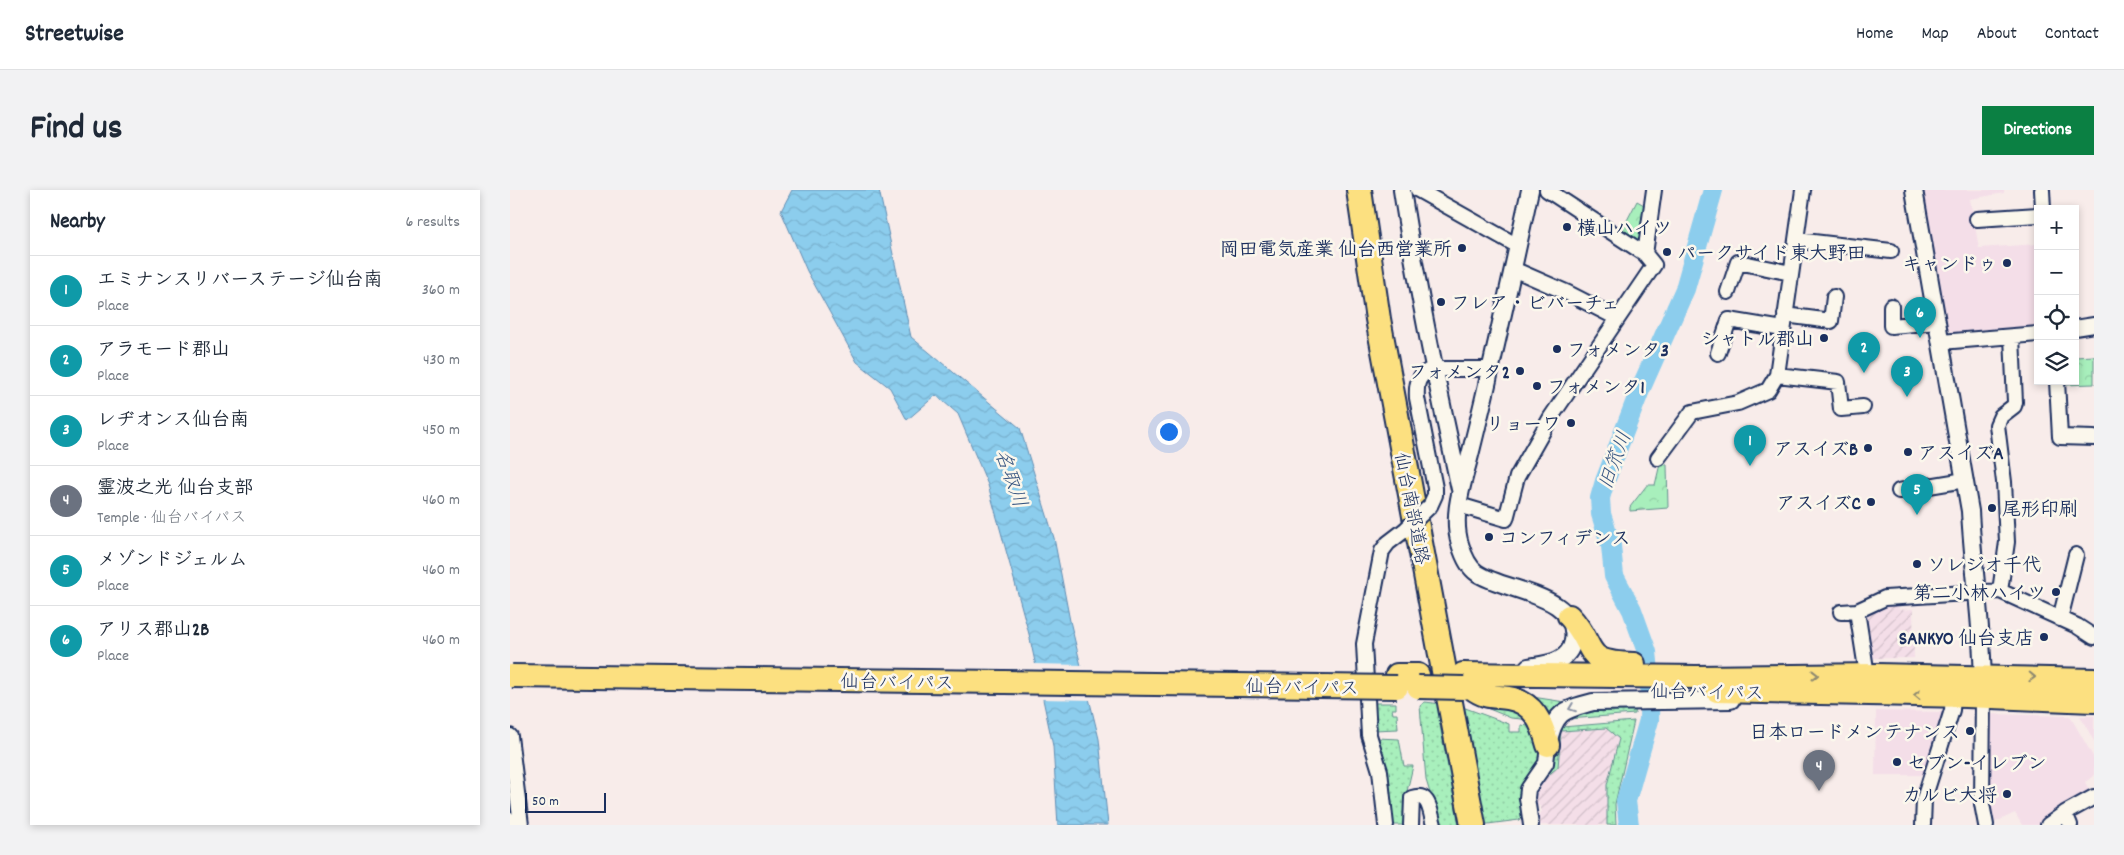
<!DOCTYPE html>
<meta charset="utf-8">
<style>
body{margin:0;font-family:Dekko,"Klee One",sans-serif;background:#f2f2f3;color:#1f2937}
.controls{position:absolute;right:15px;top:15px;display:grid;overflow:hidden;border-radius:0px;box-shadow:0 2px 8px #0003}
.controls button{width:45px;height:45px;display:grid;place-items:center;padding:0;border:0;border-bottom:1px solid #e0e1e3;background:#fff;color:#1f2937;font:25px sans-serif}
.scale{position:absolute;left:15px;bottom:12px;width:81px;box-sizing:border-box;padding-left:5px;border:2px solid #1b2f5e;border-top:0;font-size:14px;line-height:18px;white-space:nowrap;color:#1b2f5e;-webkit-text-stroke:4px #fbf7ec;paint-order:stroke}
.you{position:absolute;left:658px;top:241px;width:18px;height:18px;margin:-12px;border:4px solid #fff;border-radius:50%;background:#1a73e8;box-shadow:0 0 0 8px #1a73e833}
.badge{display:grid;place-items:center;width:32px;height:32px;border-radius:50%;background:#0b8043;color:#fff;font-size:16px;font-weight:700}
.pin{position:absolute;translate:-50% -41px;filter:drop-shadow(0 1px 2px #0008)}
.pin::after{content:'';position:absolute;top:26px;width:18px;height:15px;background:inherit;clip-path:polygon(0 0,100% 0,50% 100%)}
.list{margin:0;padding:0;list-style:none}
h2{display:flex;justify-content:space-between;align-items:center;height:65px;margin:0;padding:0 20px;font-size:21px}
h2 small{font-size:16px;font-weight:400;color:#747a83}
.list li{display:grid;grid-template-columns:32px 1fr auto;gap:15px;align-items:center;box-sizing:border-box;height:70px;padding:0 20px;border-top:1px solid #e0e1e3}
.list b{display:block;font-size:19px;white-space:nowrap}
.list p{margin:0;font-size:16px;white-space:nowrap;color:#747a83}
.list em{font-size:16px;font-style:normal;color:#747a83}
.icon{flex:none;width:28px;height:28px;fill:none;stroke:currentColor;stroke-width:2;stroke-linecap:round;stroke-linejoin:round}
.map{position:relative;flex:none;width:1584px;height:635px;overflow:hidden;border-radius:0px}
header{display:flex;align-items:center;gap:30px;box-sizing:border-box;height:70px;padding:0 25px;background:#fff;border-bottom:1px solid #e0e1e3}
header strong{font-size:24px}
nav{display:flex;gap:28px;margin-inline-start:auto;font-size:18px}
.intro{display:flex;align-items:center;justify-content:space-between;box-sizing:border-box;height:120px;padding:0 30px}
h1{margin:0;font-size:35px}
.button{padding:12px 22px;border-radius:0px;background:#0b8043;color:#fff;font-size:18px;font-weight:700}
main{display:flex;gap:30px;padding:0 30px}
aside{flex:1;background:#fff;border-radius:0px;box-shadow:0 2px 8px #0003}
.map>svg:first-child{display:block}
.built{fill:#f4dee8}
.industrial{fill:url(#industrial-furrows)}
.grass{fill:url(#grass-dots);stroke:#628f8d}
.forest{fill:url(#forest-crowns);stroke:#628f8d}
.water{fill:url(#water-waves);stroke:#5f8eb4}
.pier{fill:#f8ecea}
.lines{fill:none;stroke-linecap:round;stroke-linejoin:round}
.river{stroke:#8ccded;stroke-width:20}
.minor-casing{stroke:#1b2f5e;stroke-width:18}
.tertiary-casing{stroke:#1b2f5e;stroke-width:20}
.trunk-casing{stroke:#1b2f5e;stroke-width:26}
.motorway-casing{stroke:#1b2f5e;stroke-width:28}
.minor{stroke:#fbf7ec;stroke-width:14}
.tertiary{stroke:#fbf7ec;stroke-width:16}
.trunk{stroke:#fce080;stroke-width:22}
.motorway{stroke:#fce080;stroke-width:24}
.minor-bridge-casing{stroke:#1b2f5e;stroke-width:18;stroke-linecap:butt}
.trunk-bridge-casing{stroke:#1b2f5e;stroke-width:26;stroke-linecap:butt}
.minor-bridge{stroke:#fbf7ec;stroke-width:14}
.trunk-bridge{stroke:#fce080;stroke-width:22}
.oneway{stroke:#8c886f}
.oneway2{stroke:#8b93a5}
.poi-dot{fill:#1b2f5e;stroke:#fbf7ec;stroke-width:2}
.labels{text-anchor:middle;stroke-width:5;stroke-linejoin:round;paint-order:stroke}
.poi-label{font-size:19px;font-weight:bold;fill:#1b2f5e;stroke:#fbf7ec;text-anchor:end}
.street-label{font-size:19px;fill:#1b2f5e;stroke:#fbf7ec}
.water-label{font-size:20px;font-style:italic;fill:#375682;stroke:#fbf7ec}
</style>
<header>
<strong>Streetwise</strong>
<nav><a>Home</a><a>Map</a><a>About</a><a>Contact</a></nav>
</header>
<div class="intro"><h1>Find us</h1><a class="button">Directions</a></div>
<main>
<aside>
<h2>Nearby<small>6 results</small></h2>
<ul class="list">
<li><span class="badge" style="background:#0f9aa8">1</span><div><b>エミナンスリバーステージ仙台南</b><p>Place</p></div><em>360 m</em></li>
<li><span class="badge" style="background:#0f9aa8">2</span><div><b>アラモード郡山</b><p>Place</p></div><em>430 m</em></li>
<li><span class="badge" style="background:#0f9aa8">3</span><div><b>レヂオンス仙台南</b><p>Place</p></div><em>450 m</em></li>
<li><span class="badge" style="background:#6b7280">4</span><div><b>霊波之光 仙台支部</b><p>Temple · 仙台バイパス</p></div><em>460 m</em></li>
<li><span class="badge" style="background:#0f9aa8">5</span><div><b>メゾンドジェルム</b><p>Place</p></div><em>460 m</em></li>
<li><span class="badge" style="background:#0f9aa8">6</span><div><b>アリス郡山2B</b><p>Place</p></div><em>460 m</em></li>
</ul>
</aside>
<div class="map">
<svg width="1584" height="635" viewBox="0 0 1584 635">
<defs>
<pattern id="industrial-furrows" width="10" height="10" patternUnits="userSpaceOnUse" patternTransform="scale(1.25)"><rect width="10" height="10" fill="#f4dee8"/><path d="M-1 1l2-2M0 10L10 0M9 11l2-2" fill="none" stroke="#d1bfc9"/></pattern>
<pattern id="grass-dots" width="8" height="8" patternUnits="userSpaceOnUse" patternTransform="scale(1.25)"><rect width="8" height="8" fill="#a8efbc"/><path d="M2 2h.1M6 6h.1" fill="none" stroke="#90cda4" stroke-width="1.8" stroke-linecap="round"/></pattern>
<pattern id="forest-crowns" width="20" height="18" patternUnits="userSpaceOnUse" patternTransform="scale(1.25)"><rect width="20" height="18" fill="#a8efbc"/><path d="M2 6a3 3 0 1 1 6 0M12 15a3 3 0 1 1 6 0" fill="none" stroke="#90cda4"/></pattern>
<pattern id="water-waves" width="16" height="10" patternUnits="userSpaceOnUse" patternTransform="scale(1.25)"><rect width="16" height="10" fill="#8ccded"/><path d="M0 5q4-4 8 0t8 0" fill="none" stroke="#78b0ce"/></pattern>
</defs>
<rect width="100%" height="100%" fill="#f8ecea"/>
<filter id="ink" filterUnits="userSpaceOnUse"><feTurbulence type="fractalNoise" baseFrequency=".02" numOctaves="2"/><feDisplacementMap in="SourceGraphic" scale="10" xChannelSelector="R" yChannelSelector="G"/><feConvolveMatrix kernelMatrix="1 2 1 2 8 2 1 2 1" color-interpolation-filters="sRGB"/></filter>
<g filter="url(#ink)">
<path class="built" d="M1412,0h82v3l-34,6 9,49 58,-4 1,86 -83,5 -9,-8z
M1366,521l67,1 -17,63h-51z
M1478,524l82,2 24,42v18l-9,6 6,12h-7l-43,31h-19l-7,-12 -26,12 -4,-20z
M1570,526h14v25z"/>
<path class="industrial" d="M1371,413h17l1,7 14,-1 1,49h-45l-6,-45z
M1096,538l13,11 -12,46v40h-67l-1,-9 3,-5 -2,-5 -5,-1v-15l7,-10 16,-13 3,-36z"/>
<path class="grass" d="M1016,506l39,6 -15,16z
M915,512l17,2 4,15 -7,1 20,105h-19l-14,-45 -6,-74z
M962,512l33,3 27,15 -21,-2z
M863,513h23v6h-4l1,5h4l1,15 -24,1z
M947,515l52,19v8h12v-7l15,2c2,9 7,22 5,31 -3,10 -9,13 -15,19 -9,10 -5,27 -4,39l-3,4 -39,5z
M1126,515l-1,9 -67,5 28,-12z
M1124,531l-19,83 1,21h-9v-40l12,-46 -13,-11 -45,3 -3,36 -12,10c11,-19 5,-31 16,-50z
M867,548l22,1 5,27h9l-9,38 1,21h-13z"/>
<path class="forest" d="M1127,11l7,4 -3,38 -21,-9z
M1584,166v28l-30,1v-4h11v-24z
M1150,274l7,1 1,43 -38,3v-4l17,-22h8z"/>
<path class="water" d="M282,0h87l32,147 109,91 34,110 16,83 29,118 9,86h-50l-5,-79 -24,-112 -41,-149 -30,-71 -22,-19 -29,25 -17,-32 -33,-26 -50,-91 -26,-60z"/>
<path class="pier" d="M523,474l51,1 8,35 -52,-1z"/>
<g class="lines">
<path class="river" d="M1119,635l-3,-24 23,-81 1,-39 -3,-29 -15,-42 -18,-34 -3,-30 -10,-32 -1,-16 5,-17 35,-91 45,-101 28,-99"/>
<defs>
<path id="minor" d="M908,0l100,56
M1037,0l98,64 9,-64
M1532,0l1,19
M1467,29l61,-4
M1286,50l95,11
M1003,79l55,24 49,25
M1218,102l10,-30 53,11
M1381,116v20l46,-4
M1275,125l46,6 3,-24
M1565,138l19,-3
M1431,152l97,-8
M1208,163l11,-33 54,9
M1267,185l61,7 3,27 22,-2
M1547,191l3,56 34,1
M1148,268l34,-46 46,-9 30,-13 9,-15 26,-185
M1389,301l66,-11
M949,315l47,14 11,-42 34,-60 103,-152 -9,-11
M920,316l5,-11v-7l-18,-90c-1,-15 1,-24 16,-29h58
M1490,401l7,-49 -3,-60 -7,-57 4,-9 13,-10 1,-4 -3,-65
M1347,421l28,-13 115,-7 77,35 17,11
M1331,422l16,-1 10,64
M1550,429l16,-64
M1473,506l-1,108 4,21
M0,546l11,89
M1555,623l5,12
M0,630v5
M876,635l-6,-54 -11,-36 -5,-91 18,-93 6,-8 17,-13
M901,635l1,-27c18,-6 18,14 22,27
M1021,635l-4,-27 1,-9 18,-26 2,-18
M1413,635l1,-26 28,-89 1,-15
M1538,635l17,-12 29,-16"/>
<path id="tertiary" d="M892,0c15,100 36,199 58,299
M1404,0l56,321c3,59 13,118 13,178
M1018,477c18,-3 41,-4 45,-26 8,-47 -68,-49 -96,-68 -9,-6 -14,-19 -17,-29 -9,-29 3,-61 10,-89 7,-28 14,-56 20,-84 14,-60 27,-121 40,-181
M1038,555c6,-32 14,-35 45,-43l138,-2"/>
<path id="trunk" d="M1059,426c30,31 9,47 65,48
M953,484l233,3 181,-2 217,5
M887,485h21
M962,498c13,10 21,8 36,10 26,4 34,25 40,47
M1207,501l249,5 128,5"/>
<path id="motorway" d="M849,0l19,129 95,506"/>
</defs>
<use href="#minor" class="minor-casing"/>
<use href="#tertiary" class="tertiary-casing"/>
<use href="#trunk" class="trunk-casing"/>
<use href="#motorway" class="motorway-casing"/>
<use href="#minor" class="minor"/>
<use href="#tertiary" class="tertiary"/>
<use href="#trunk" class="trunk"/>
<use href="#motorway" class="motorway"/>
<defs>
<path id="minor-bridge" d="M895,340l25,-24"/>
<path id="trunk-bridge" d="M2,486l885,11
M908,497l46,1"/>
</defs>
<use href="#minor-bridge" class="minor-bridge-casing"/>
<use href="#trunk-bridge" class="trunk-bridge-casing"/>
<use href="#minor-bridge" class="minor-bridge"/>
<use href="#trunk-bridge" class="trunk-bridge"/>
</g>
<defs><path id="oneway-chevron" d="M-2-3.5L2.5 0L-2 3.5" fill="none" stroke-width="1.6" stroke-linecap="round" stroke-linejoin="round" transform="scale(1.25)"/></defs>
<g class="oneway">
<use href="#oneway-chevron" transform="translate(1305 485)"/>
<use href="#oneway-chevron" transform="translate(1522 487) rotate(2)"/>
<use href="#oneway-chevron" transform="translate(1407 505) rotate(-179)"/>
</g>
<use class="oneway2" href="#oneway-chevron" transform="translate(1062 518) rotate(159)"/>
</g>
<g class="poi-dot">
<circle cx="1057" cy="37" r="5"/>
<circle cx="952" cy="58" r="5"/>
<circle cx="1157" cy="62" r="5"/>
<circle cx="1497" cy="73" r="5"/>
<circle cx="931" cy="112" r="5"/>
<circle cx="1314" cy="148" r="5"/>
<circle cx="1047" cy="159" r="5"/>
<circle cx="1010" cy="181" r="5"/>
<circle cx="1027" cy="196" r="5"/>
<circle cx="1061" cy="233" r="5"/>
<circle cx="1358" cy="258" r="5"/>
<circle cx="1398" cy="262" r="5"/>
<circle cx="1361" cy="312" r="5"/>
<circle cx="1482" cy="318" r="5"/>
<circle cx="979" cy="347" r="5"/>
<circle cx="1407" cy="374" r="5"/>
<circle cx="1546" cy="402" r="5"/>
<circle cx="1534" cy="447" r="5"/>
<circle cx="1460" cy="541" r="5"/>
<circle cx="1387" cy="572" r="5"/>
<circle cx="1497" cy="604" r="5"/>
</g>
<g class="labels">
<g class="poi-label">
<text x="1067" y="44" text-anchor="start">横山ハイツ</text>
<text x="942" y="65">岡田電気産業 仙台西営業所</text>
<text x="1167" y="69" text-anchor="start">パークサイド東大野田</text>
<text x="1487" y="80">キャンドゥ</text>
<text x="941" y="119" text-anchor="start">フレア・ビバーチェ</text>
<text x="1304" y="155">シャトル郡山</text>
<text x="1057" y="166" text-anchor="start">フォメンタ3</text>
<text x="1000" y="188">フォメンタ2</text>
<text x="1037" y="203" text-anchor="start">フォメンタ1</text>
<text x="1051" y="240">リョーワ</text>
<text x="1348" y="265">アスイズB</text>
<text x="1408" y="269" text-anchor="start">アスイズA</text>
<text x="1351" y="319">アスイズC</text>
<text x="1492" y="325" text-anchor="start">尾形印刷</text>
<text x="989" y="354" text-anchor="start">コンフィデンス</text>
<text x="1417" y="381" text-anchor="start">ソレジオ千代</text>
<text x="1536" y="409">第二小林ハイツ</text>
<text x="1524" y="454">SANKYO 仙台支店</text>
<text x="1450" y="548">日本ロードメンテナンス</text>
<text x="1397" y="579" text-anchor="start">セブン-イレブン</text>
<text x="1487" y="611">カルビ大将</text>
</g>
<g class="street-label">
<text transform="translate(903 318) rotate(79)" y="7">仙台南部道路</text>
<text transform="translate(387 491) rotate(1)" y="7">仙台バイパス</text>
<text transform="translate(792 496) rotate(1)" y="7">仙台バイパス</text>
<text transform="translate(1197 501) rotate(1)" y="7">仙台バイパス</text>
</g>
<g class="water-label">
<text transform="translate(1104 270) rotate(-70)" y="7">旧笊川</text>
<text transform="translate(502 288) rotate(71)" y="7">名取川</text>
</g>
</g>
</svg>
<div class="controls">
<button>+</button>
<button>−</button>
<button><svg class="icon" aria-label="locate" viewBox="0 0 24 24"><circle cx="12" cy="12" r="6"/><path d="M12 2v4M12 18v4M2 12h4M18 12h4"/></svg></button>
<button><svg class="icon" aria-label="layers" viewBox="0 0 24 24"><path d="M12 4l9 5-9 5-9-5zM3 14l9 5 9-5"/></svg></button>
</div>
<div class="scale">50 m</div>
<div class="you"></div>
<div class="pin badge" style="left:1240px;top:276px;background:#0f9aa8">1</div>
<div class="pin badge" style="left:1354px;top:183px;background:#0f9aa8">2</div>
<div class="pin badge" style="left:1397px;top:207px;background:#0f9aa8">3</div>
<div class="pin badge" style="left:1309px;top:601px;background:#6b7280">4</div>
<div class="pin badge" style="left:1407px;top:325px;background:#0f9aa8">5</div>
<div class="pin badge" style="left:1410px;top:148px;background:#0f9aa8">6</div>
</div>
</main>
